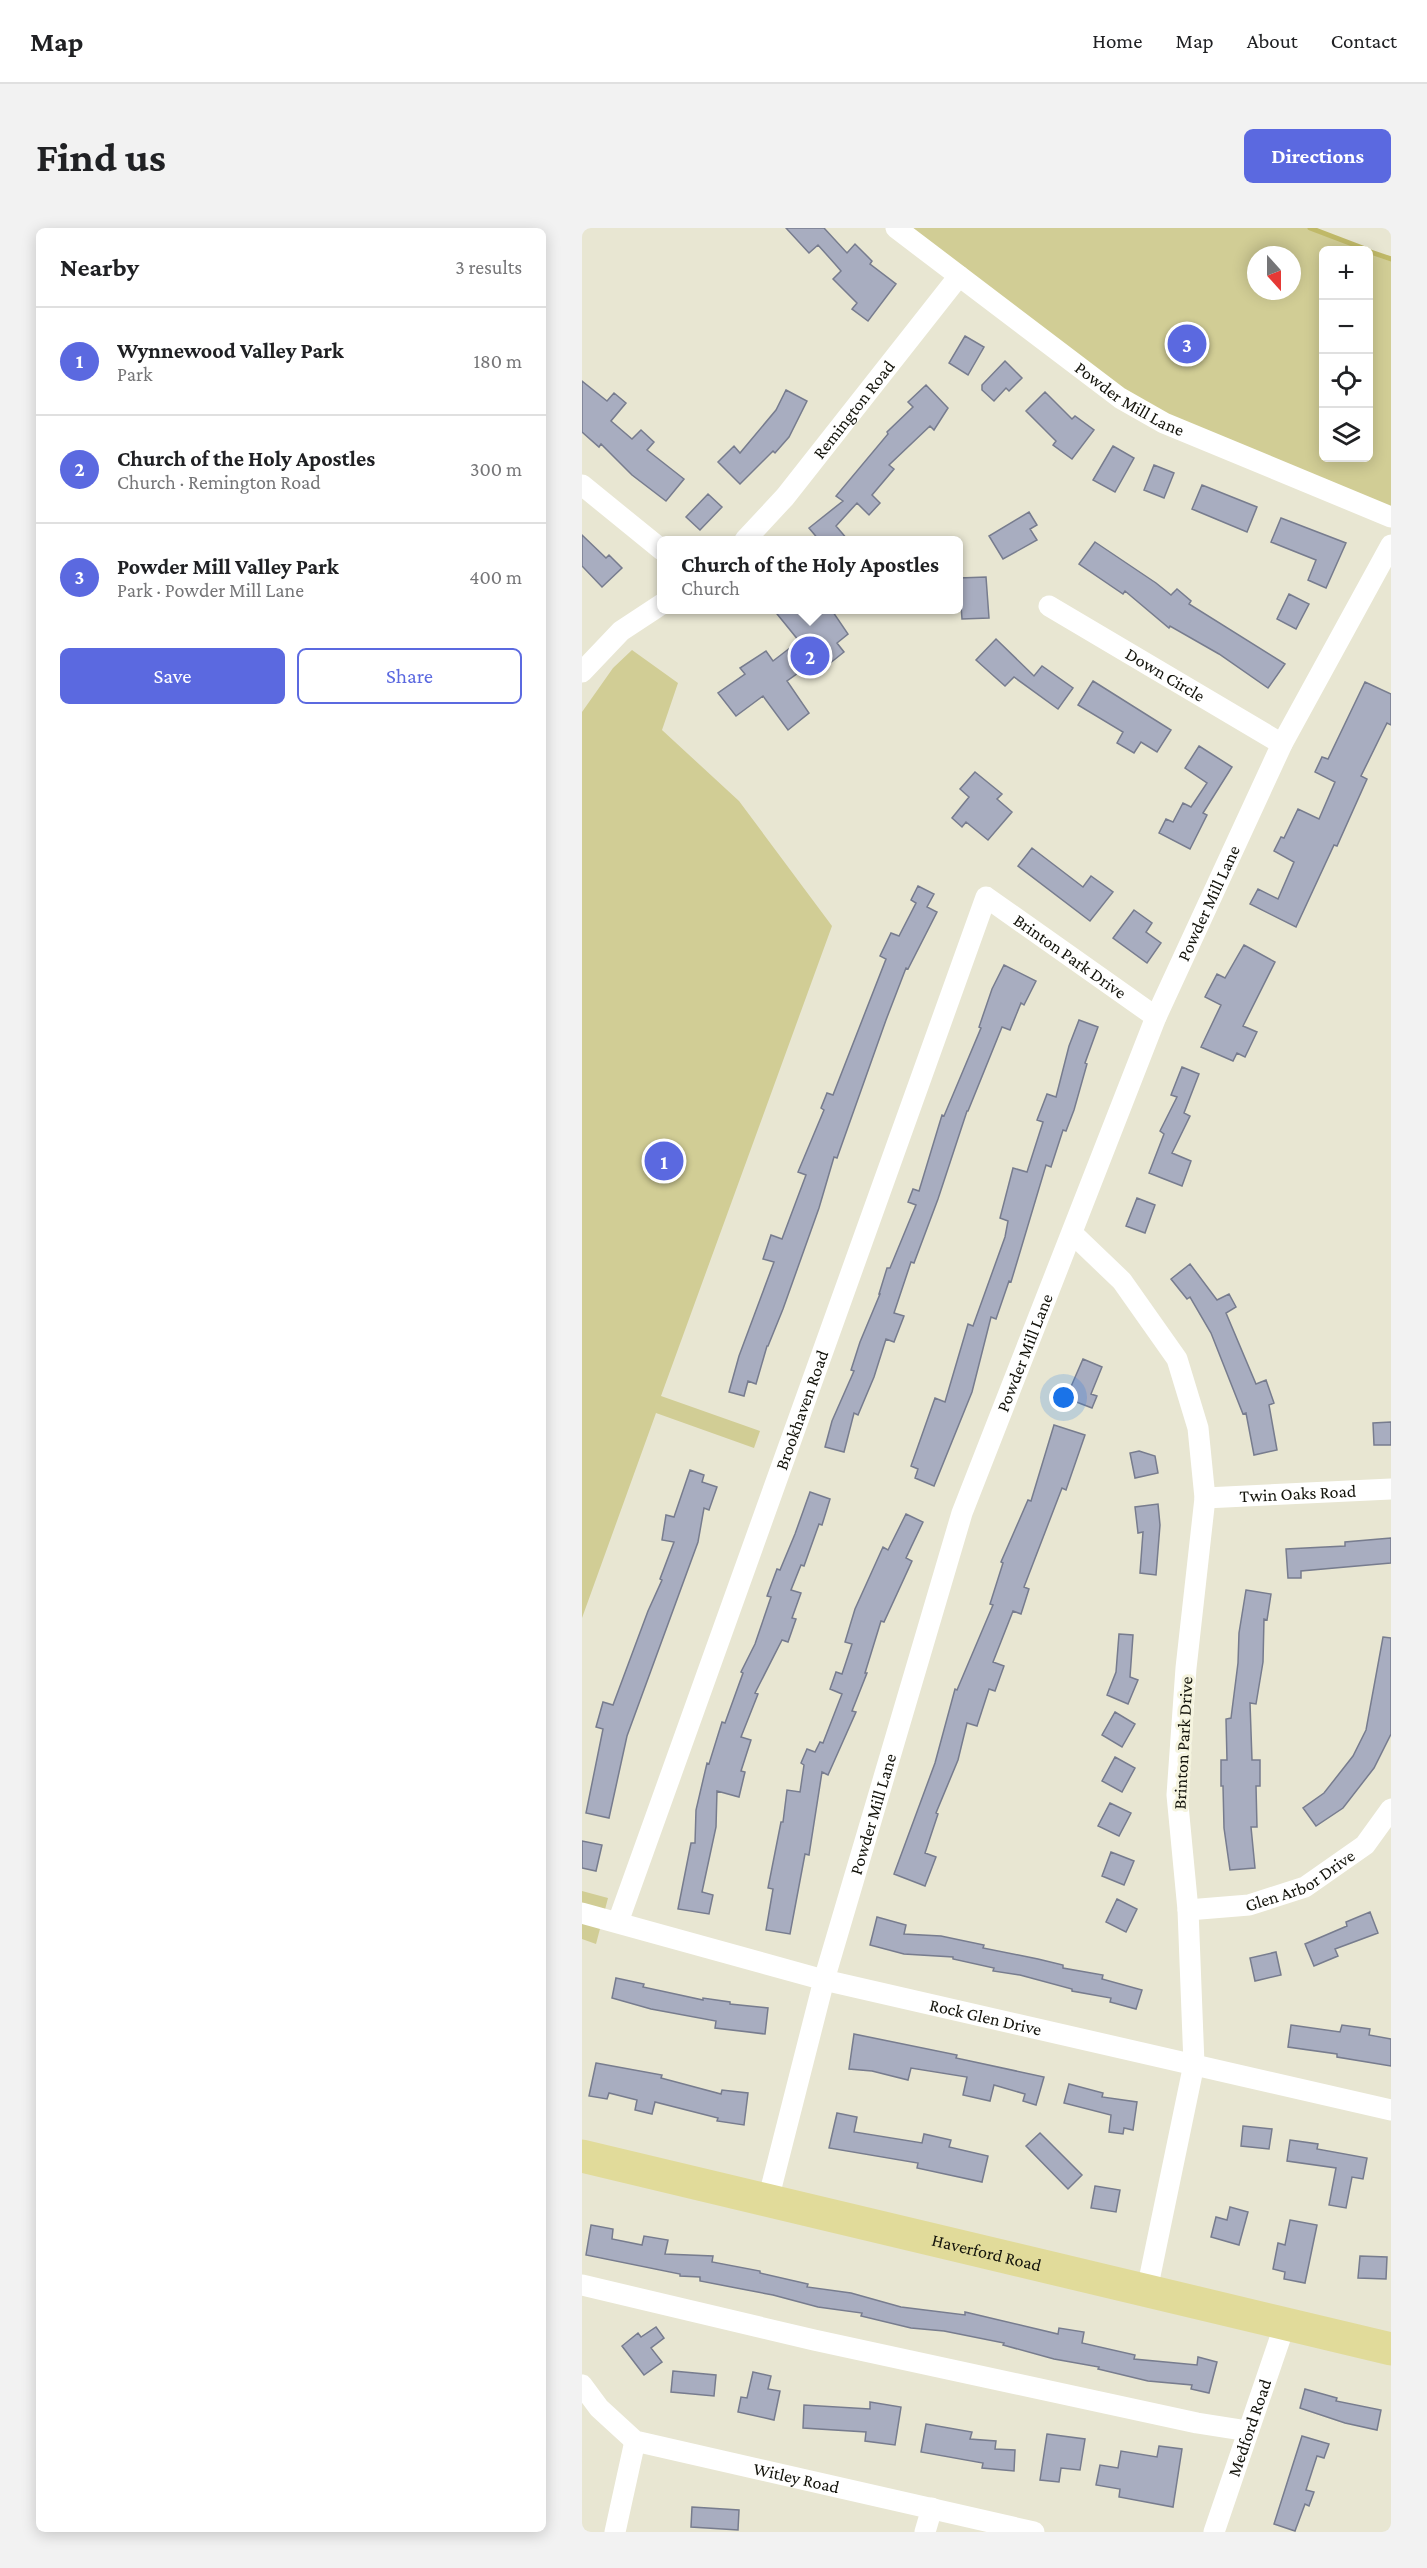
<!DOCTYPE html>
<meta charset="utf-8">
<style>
body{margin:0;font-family:"Crimson Pro",serif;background:#f2f2f2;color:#202124}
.controls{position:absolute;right:18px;top:18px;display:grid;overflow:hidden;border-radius:9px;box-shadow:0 3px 15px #0003}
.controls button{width:54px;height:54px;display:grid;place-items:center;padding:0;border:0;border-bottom:2px solid #e0e0e0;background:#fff;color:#202124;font:30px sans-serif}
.compass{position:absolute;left:665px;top:18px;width:54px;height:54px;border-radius:50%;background:#fff;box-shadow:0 3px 15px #0003;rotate:159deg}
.you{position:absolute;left:482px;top:1170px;width:21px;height:21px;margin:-15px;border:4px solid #fff;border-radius:50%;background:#1a73e8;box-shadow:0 0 0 9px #1a73e833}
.badge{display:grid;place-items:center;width:39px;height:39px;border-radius:50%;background:#5b69e0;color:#fff;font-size:20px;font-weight:700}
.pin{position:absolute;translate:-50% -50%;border:3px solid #fff;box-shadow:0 2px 6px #0006}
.popup{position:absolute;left:75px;top:308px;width:306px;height:78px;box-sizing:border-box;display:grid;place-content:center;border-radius:9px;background:#fff;filter:drop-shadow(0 2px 4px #0005);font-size:20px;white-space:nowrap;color:#757577}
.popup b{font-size:22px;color:#202124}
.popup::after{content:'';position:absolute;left:50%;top:100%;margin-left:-12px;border:12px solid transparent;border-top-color:#fff}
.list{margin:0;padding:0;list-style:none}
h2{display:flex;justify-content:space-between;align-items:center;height:78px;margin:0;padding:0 24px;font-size:26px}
h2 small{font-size:20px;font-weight:400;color:#757577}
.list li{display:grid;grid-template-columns:39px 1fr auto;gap:18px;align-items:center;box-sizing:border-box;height:108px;padding:0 24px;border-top:2px solid #e0e0e0}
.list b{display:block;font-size:22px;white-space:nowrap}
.list p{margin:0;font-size:20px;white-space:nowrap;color:#757577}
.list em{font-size:20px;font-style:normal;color:#757577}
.actions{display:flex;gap:12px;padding:18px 24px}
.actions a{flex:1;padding:14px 0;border:2px solid #5b69e0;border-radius:9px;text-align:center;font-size:21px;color:#5b69e0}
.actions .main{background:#5b69e0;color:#fff}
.icon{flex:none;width:33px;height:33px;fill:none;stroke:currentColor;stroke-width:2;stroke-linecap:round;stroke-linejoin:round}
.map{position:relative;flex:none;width:809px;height:2304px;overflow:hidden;border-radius:9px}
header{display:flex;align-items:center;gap:36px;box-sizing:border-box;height:84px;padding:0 30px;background:#fff;border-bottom:2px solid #e0e0e0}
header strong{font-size:28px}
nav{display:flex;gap:33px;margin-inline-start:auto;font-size:21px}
.intro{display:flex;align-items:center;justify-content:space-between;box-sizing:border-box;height:144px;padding:0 36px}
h1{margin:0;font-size:42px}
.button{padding:15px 27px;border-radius:9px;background:#5b69e0;color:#fff;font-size:21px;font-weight:700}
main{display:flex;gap:36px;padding:0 36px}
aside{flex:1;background:#fff;border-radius:9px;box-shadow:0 3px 15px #0003}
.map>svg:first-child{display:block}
.green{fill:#d1cd95;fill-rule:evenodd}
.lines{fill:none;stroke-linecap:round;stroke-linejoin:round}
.stream{stroke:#c0b968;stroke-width:5}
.building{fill:#a8adc0;stroke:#777c8e;stroke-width:1.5}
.minor{stroke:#fff;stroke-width:21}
.primary{stroke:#e1db9a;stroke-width:33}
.labels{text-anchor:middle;stroke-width:6;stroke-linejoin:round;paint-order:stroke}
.street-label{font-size:18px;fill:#13130b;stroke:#f5f4df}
</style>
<header>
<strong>Map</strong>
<nav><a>Home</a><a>Map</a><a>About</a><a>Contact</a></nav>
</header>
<div class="intro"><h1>Find us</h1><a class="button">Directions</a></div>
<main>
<aside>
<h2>Nearby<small>3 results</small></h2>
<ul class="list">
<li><span class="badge">1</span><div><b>Wynnewood Valley Park</b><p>Park</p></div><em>180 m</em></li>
<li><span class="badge">2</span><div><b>Church of the Holy Apostles</b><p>Church · Remington Road</p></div><em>300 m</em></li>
<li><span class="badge">3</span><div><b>Powder Mill Valley Park</b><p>Park · Powder Mill Lane</p></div><em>400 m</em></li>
</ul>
<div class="actions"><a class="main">Save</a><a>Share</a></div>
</aside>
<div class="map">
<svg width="809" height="2304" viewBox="0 0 809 2304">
<rect width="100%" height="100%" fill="#e8e6d2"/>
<path class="green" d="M314,0h413l59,22h-44v208h44v-207l23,8v258l-227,-94zM674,27h36v36h-36z
M50,422l46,33 -16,47 77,71 93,125 -171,470 99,35 -6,17 -98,-35 -74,205v-906l31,-44z
M0,1663l26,7 -12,46 -14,-5z"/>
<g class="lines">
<path class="stream" d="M728,0l58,22
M786,23l23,8"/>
</g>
<path class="building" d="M204,0h38l23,25 8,-9 17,17 -2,3 26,20 -28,37 -16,-12 5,-6 -24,-24 8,-8 -6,-7 -17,-19 -9,8z
M383,108l19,11 -16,28 -19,-12z
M423,133l17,17 -13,13 -3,-3 -12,13 -12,-11v-5z
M0,153l25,20 7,-8 12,10 -15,18 21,18 9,-9 13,12 -7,8 37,29 -18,22 -34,-26 -31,-31 -2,3 -17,-15z
M344,157l22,23 -14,22 -4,-4 -41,39 5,4 -22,26 8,8 -11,12 -12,-12 -21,23 12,14h-29l-10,-12 34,-27 -7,-5 52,-62 -1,-2 26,-25 -5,-5z
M204,162l21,11 -18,36 -14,16 -2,-2 -33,33 -22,-22 16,-16 6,7 36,-43z
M463,164l27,27 3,-3 19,14 -22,29 -19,-14 3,-4 -30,-30z
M531,218l21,12 -19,34 -22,-12z
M572,237l20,8 -10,25 -20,-8z
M620,257l55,22 -10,25 -55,-23z
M126,266l14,13 -22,23 -14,-13z
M447,284l8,13 -7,4 7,11 -34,19 -14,-23z
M699,290l65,25 -20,45 -18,-8 8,-20 -45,-18z
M0,307l24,23 3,-3 13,13 -20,19 -20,-21z
M513,314l61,41 15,12 6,-6 14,12 -2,3 96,60 -17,24 -49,-34 -49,-28 -1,2 -44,-37 -2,3 -44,-30z
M404,349l3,41 -27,1 -3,-41z
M707,366l20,10 -13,25 -19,-10z
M191,381h58l17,25 -11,9 7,9 -20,16 -6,-9 -31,22 22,32 -21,17 -25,-34 -27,20 -18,-23 27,-19 -5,-6 26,-17 7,10 26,-20z
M414,411l38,37 8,-10 31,22 -15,21 -44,-32 -9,9 -29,-26z
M511,453l78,49 -14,22 -16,-10 -7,11 -17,-10 6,-11 -45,-27z
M783,454l26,12v31l-4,-2 -26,53 6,3 -30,67 -3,-1 -38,82 -46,-23 8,-15 20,10 16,-37 -20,-11 7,-14 3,1 14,-29 21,10 16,-37 -20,-10 7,-15 6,2z
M617,518l33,21 -29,46 4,2 -17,34 -31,-16 7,-14 7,3 10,-19 8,4 16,-24 -22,-15z
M393,544l27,22 -5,5 15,13 -24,28 -22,-18 -4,5 -10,-9 17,-21 -9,-8z
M450,620l51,39 8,-11 22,16 -23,29 -72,-55z
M336,658l16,8 -7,13 10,5 -29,57 -2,-1 -20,52 -49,138 -3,-1 -15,51 -36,101 -15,37h-1l-11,38 -8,-3 -4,15 -15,-4 10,-36 35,-94 -11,-3 8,-24 11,4 24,-64 -8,-3 26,-62 -3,-2 6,-15 6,2 53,-136 -6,-3 11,-23 8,3 17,-33 -5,-3z
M552,682l18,13 -6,9 15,11 -14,20 -34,-25z
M662,717l31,17 -32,64 14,6 -12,25 -8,-4 -4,8 -32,-14 20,-42 -16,-8 12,-23 8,4z
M422,737l32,16 -12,24 -3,-2 -11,27 -8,-3 -34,84h-1l-29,88 -24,64 -3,-1 -17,51 10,3 -10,26 -8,-3 -12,38 -16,38 -4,-2 -10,39 -19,-5 7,-26 22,-50 -3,-1 9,-28 20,-48h-1l8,-26h3l26,-63 -8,-3 5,-13 6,2 23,-76 2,1 16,-38 21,-50 -2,-1 13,-38z
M497,792l19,7 -13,36 2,1 -13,46 -8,21 -3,-1 -12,37 -5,-2 -35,117 -2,-1 -13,38 -5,-2 -19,75 -38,94 -19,-8 3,-9 -7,-3 24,-68 10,4 23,-78 5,2 32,-89 3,-16 -8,-3 13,-50 14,4 16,-50 -6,-2 10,-26 9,3 13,-51z
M600,839l17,7 -15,39 6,3 -18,37 19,8 -9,25 -33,-13 15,-39 -4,-3 17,-34 -6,-2z
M555,970l18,7 -10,28 -19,-7z
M608,1036l27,36 12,-6 7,13 -10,6 30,71 10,-4 8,23 -5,2 8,45 -23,5 -8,-42 -3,1 -32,-81 -21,-36 -3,2 -16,-20z
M501,1131l19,8 -11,27 6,2 -5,12 -26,-10z
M809,1194v23h-17l-1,-22z
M472,1197l31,10 -19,55 -4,-2 -38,99 5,2 -8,25 -8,-3 -20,51 11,4 -9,25 -6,-2 -12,37 -10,-3 -9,37 -22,53 2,1 -13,39 11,4 -11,29 -31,-12 41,-111 20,-74 2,1 36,-85 -3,-1 13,-41 -2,-1 27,-62 3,1z
M557,1223l16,5 3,17 -23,5 -5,-25z
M108,1242l14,5 -2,7 15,5 -8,23 -5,-2 -6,34 -71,194 -18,82 -23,-5 17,-84 -7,-2 7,-25 10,3 35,-94 14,-31 -2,-1 14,-37 -12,-2 4,-25 8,2z
M228,1264l20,7 -8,26 -3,-1 -15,42 -3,-1 -10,25 10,3 -9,25 4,1 -8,23 -6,-2 -27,53 3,1 -17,43 10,3 -10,31 4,1 -6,25 -22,-6 -1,36 -14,65 11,3 -4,19 -31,-5 13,-66h4l1,-33 11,-47 2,1 13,-42 3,1 18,-50 -2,-1 14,-28 16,-47 -4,-1 10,-27 3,1 15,-36z
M576,1276l2,21 -4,50 -16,-2 3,-41 -5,1 -3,-26z
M324,1286l17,8 -17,36 6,3 -28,61 -3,-1 -16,52h2l-15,38 4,1 -28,63 -6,-3 -13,83 -4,-1 -15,80 -24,-4 7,-41 -5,-1 13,-66h2l4,-32 13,2 4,-27 -3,-2 6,-14 8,3 5,-10 3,1 19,-49 -12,-5 6,-17 6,2 10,-30 -7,-2 10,-33 28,-62 5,3z
M809,1310v25l-90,8v7h-13l-2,-29 59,-3v-4z
M664,1362l25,4 -4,26 -3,-1 -1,43 -7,42 -6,-1 2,57h8v26h-4l1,41h-6l4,41 -25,2 -6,-42 -1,-42h-2v-26h6l-1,-41 5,-1 7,-55 1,-30z
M537,1406l14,1 -3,42 8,3 -10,24 -21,-9 9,-23z
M801,1409l8,1v96l-17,34 -31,40 -27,18 -13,-18 21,-15 29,-37 13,-26z
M533,1484l20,12 -13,23 -20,-12z
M533,1529l20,11 -13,24 -20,-11z
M528,1575l21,10 -12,23 -21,-10z
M0,1613l20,4 -6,26 -14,-3z
M529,1624l23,9 -10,24 -22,-9z
M535,1671l20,10 -11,23 -20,-10z
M788,1684l8,21 -43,16 3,7 -24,10 -9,-22 42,-18 -1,-4z
M295,1689l29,8 -2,9 37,2 43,9 -1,3 55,11 25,6v3l40,7 -1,4 40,11 -6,19 -26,-7 1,-4 -39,-7v-2l-52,-14 -27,-4 1,-3 -41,-9v-2l-49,-3 -34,-9z
M694,1724l5,23 -26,6 -5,-23z
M34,1750l28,6 -1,3 60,13v-2l27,4v2l38,4 -3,26 -50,-6 1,-7 -65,-12 -39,-11z
M709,1797l49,7 2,-7 28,4 -1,6 22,4v27l-54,-9v-3l-49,-7z
M272,1806l103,21 -1,3 88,19 -8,28 -13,-4 2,-7 -31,-9 -4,16 -27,-6 4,-18 -56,-9 -3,12 -36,-9 -23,-2z
M14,1835l66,12 -1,3 60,16 1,-4 26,3 -4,32 -27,-4 1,-3 -63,-16 -3,12 -17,-4 2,-10 -28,-7 -2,6 -18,-3z
M487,1856l34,9 -1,4 35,5 -4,28 -9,-2 -1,6 -14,-2 2,-17 -47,-12z
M255,1885l20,4 -3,15 68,11 2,-9 27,6 -2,7 39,9 -6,26 -65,-14 1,-5 -89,-15z
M661,1898l29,3 -3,20 -28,-3z
M458,1905l42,42 -14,14 -42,-43z
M708,1912l28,4 -1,5 50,9 -4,21 -11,-2 -6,31 -17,-3 7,-37 -49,-7z
M513,1958l25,4 -4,22 -25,-4z
M648,1979l18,5 -9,33 -28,-8 5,-20 11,3z
M708,1992l27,5 -12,58 -21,-4 1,-7 -12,-3 5,-26 7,2z
M9,1997l22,4 -1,10 30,6 2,-9 24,4 -3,14 48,2 -1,6 48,9v2l48,11 -1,3 44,6 50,14 64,8v-3l93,22 1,-6 25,4 -2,11 53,12 -1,4 63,6 1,-8 19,5 -8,31 -18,-4 1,-4 -44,-4 -50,-12 1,-2 -45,-8 -51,-14 1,-2 -60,-12 -33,-3 -50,-12 1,-3 -44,-6 -45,-12 -73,-14v-4l-20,-1v-2l-94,-19z
M778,2028l27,1 -1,22 -28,-1z
M74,2099l8,11 -13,10 11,14 -18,13 -22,-29 16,-13 3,4z
M91,2143l43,4 -2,21 -43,-4z
M171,2144l18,4 -3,13 12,2 -6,29 -36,-8 3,-15 6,1z
M723,2161l32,9 -1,3 45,9 -4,20 -32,-7 -45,-15z
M288,2174l31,5 -6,38 -30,-4 1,-9 -63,-4 1,-23 66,4z
M344,2196l46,8 -2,7 26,2 -1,8 20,1 -1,21 -32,-3 1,-5 -62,-11z
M465,2206l38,5 -5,31 -19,-2 -2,14 -19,-2z
M720,2208l27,8 -5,14 -7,-2 -11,34 8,2 -5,14 -4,-2 -10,27 -21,-7z
M577,2218l23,3 -9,58 -54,-10 1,-8 -24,-4 4,-20 18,3 3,-17 36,6z
M110,2279l47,3 -1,20 -47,-3z"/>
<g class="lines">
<g class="minor">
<path id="s1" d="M314,0l224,170 44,25 227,94"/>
<path d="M0,257l80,65"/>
<path id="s2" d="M163,312l40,-43 174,-221"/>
<path id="s3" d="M467,378l233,138"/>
<path d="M0,444l39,-41 41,-27"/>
<path d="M491,1006l49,47 55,78 21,69 7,70 -19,170 -9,127 11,115 6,154 -47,226"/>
<path id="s4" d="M623,1270l186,-9"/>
<path id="s5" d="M606,1682l61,-5 56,-18 60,-42 26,-36"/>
<path id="s6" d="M0,1685l242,67 567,130"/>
<path id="s7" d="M36,1694l368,-1025 170,120"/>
<path id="s8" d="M186,1972l56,-220 138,-467 194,-496 126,-273 109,-199"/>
<path d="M0,2057l232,55 383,83 51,8"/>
<path id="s9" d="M0,2157l17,23 36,33 399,91"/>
<path d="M33,2304l20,-91"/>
<path d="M343,2304l7,-24"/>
<path id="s10" d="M632,2304l71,-208"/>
</g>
<path class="primary" id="s11" d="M0,1928l809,193"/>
</g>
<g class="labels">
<g class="street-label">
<text dy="6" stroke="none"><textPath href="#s1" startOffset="290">Powder Mill Lane</textPath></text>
<text dy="6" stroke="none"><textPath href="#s2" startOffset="170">Remington Road</textPath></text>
<text dy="6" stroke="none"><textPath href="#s3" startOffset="135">Down Circle</textPath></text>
<text dy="6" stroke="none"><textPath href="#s8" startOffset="1372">Powder Mill Lane</textPath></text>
<text dy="6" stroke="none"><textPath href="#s7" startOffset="1192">Brinton Park Drive</textPath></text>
<text dy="6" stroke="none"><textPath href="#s8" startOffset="886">Powder Mill Lane</textPath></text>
<text dy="6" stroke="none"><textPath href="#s7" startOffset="544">Brookhaven Road</textPath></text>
<text dy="6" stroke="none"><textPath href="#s4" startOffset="93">Twin Oaks Road</textPath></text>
<text transform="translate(601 1515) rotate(-87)" y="6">Brinton Park Drive</text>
<text dy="6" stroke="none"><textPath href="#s8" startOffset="400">Powder Mill Lane</textPath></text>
<text dy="6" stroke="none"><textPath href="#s5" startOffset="118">Glen Arbor Drive</textPath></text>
<text dy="6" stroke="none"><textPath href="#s6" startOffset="417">Rock Glen Drive</textPath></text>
<text dy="6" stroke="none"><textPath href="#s11" startOffset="416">Haverford Road</textPath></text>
<text dy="6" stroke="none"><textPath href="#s10" startOffset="110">Medford Road</textPath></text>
<text dy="6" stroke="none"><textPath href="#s9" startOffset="243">Witley Road</textPath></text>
</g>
</g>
</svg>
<div class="controls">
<button>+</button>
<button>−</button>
<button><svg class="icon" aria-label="locate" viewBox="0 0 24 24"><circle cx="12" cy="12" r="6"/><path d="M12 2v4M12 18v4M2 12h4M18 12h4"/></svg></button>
<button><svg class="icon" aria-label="layers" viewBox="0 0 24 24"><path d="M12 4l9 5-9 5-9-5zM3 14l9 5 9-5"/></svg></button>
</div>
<svg class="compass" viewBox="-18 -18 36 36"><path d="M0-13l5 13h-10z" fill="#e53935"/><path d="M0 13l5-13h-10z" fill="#757577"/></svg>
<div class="you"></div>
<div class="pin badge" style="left:82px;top:933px">1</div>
<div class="pin badge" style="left:228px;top:428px">2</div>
<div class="popup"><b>Church of the Holy Apostles</b>Church</div>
<div class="pin badge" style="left:605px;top:116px">3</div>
</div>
</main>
